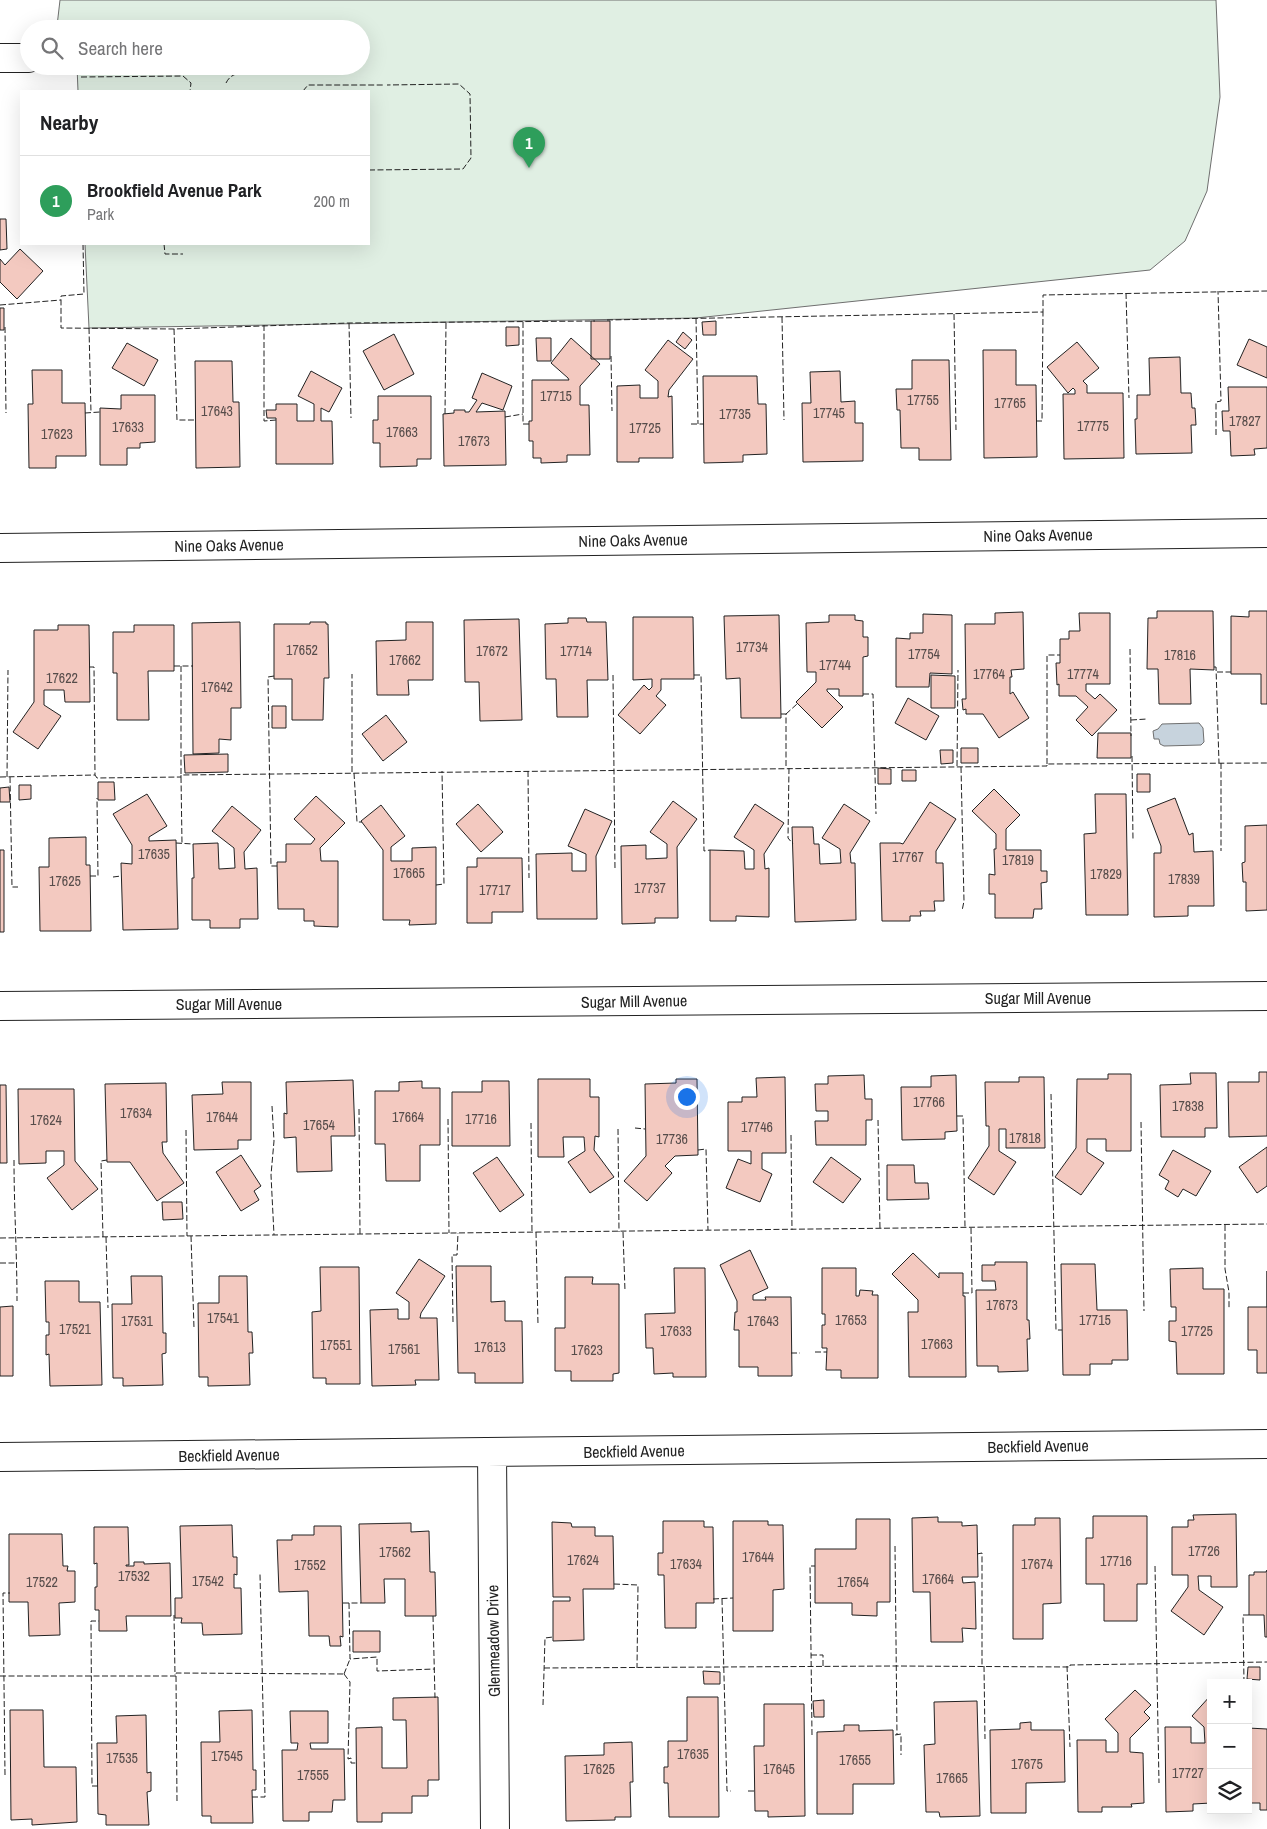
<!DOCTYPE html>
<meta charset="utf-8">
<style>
body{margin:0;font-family:"Archivo Narrow",sans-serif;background:#f6f6f6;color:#202124}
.controls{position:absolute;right:15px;bottom:15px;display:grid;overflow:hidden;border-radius:0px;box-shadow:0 5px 20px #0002}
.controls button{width:45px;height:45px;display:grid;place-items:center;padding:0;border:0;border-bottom:1px solid #e0e0e0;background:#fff;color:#202124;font:25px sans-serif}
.you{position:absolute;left:686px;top:1096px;width:18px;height:18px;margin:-12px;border:4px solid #fff;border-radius:50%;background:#1a73e8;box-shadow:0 0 0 8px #1a73e833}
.badge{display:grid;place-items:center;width:32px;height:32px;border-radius:50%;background:#c62828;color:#fff;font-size:16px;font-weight:700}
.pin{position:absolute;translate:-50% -41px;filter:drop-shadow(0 1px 2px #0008)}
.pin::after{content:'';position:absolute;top:26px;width:18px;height:15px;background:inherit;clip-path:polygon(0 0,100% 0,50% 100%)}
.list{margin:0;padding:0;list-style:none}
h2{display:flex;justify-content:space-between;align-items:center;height:65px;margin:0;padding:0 20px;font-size:21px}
h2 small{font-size:16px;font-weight:400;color:#757577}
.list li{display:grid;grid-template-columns:32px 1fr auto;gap:15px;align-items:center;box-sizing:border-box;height:90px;padding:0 20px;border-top:1px solid #e0e0e0}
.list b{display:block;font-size:19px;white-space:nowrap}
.list p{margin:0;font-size:16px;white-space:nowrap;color:#757577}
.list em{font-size:16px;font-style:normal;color:#757577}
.icon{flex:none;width:28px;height:28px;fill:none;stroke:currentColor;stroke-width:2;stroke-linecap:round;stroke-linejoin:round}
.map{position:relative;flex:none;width:1267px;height:1829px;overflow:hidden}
.search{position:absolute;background:#fff;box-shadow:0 5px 20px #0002;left:20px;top:20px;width:350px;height:55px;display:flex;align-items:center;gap:12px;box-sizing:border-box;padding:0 18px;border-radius:28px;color:#757577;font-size:19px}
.panel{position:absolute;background:#fff;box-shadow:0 5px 20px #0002;left:20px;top:90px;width:350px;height:155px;border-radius:0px}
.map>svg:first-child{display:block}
.green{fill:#e0efe3;stroke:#6f6f6f}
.water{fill:#c7d3dd;stroke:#6f6f6f}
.building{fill:#f3c9c0;stroke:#222}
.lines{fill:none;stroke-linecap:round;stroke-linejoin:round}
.minor-casing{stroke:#222;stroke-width:30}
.minor{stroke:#fff;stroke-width:28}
.fence{stroke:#222;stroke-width:1;stroke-dasharray:6 2.5;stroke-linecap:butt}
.labels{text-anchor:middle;stroke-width:4;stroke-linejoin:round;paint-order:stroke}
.number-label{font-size:14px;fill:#564c4a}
.street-label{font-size:16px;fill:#222;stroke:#fff}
</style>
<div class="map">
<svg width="1267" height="1829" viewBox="0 0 1267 1829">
<rect width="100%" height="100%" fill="#fff"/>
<path class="green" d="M60,0h1156l4,97 -13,94 -22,50 -35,29 -454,48 -607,10 -4,-84h284v-153h-291l-1,-25h284v-37h-286v-3h-18z"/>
<path class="water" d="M1199,723l4,5 1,14 -3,3 -37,1 -4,-2 -1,-5h-5l-1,-8 5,-2 4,-5z"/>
<path class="building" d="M0,219h6l1,30 -7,1z
M20,249l23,22 -26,28 -17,-17v-23l5,6z
M0,308h4v22h-4z
M591,321h19v38h-19z
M716,321v14h-13l-1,-13z
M506,327h13v18l-13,1z
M683,332l9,8 -7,9 -9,-7z
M394,334l20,40 -30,16 -21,-39z
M536,338h15v23h-14z
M571,338l29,26 -20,22v19h9l1,50h-23v7l-26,1v-5h-8v-17h-4v-20h3v-41h37l-1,-2 -17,-15z
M1249,339l18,8v31l-30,-13z
M668,340l25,19 -24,31 -1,7 4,-1 1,62h-34v4h-22v-76l23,-1v13h18v-17l-13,-11z
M1077,342l22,26 -16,13 4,4v8h36l1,65 -60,1 -1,-65h12v-4l-2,-2 -5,5 -21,-26z
M127,343l31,17 -14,26 -32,-18z
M983,350h33v35h20l1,72 -53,1z
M1180,357l1,36h10l1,15h3l1,17h-5l1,28 -56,1 -1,-35h2v-24h13l-1,-37z
M912,360h37l2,100h-32v-12h-18l-1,-38h-3l-1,-21h16z
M195,361h37l1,41h6l1,65 -44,1z
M32,370h30v33h23l1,53h-30v12h-27l-1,-64h5z
M311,371l31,17 -13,24 -8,-4v13h11l1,43h-57v-46h-9l-1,-8h10v-6h21v17h17v-17l-16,-8z
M840,371l1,31 14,-1v22h8v38l-60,1 -1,-59h9l-1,-31z
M482,373l30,13 -9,24 -21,-7 -6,9 29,-1 1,54 -62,1 -1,-52 11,-1v-3h11v2h4l8,-12 -5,-2z
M703,376h54l1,28h8l1,50 -24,1v7l-39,1z
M1228,387h39v61l-13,1 1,6 -24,1 -1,-25h-7l-1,-20h7z
M121,395h34v47l-15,1v5h-13v17h-27v-57l21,1z
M378,396h53v63h-14v7l-37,1v-24h-7v-23h5z
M1157,611h56l1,59 -24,-1 1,35h-32l-1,-35h-11l1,-51h9z
M1249,611h18v93h-6v-30h-30v-58l18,1z
M1023,612l1,57 -13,1 1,7h-2v17l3,-2 16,26 -30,20 -16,-24h-17v-5l-3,1 -1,-11h4l-1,-75h30v-11z
M1079,613h31v71h-24v7l9,8 5,-5 17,16 -25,26 -16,-16 12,-13 -12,-11h-17v-12l-2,1 -1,-22h4v-24h9v-8h11z
M923,614l29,1v59l-22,-1 -1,14h-33v-49l14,1v-6h13z
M779,615l2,103h-40l-1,-40 -14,1 -2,-63z
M829,615h26v5l8,1v16h5v19l-5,1v39h-24v-7h-12v2l16,16 -21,21 -26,-26 20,-20v-10h-9l-1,-49 23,-1z
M633,617h60l1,62h-33v11l-5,6 10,9 -26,29 -22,-19 26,-30 5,5 3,-3v-8l-19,1z
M568,618h18l1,4h19l2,58h-21l1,37h-31l-1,-38h-10l-1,-55 23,-1z
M519,619l3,101 -42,1 -1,-39h-14l-1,-62z
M240,622l1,86h-10v32l-12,-1v14l-26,1 -1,-131z
M310,622h16v2h2l1,54h-5l-1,42h-31v-41h-18v-55h36z
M406,622h27v58h-25l1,15h-32l-1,-54 30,-1z
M58,625h31l1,77h-25l-1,-12h-20v15l17,11 -23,33 -25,-17 21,-30v-72h24z
M134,625h40v46h-26l1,49h-32v-47h-4v-41h21z
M931,675l24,1v32h-24z
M908,698l31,18 -13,24 -31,-17z
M272,706h14v22h-14z
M386,715l21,27 -24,19 -21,-27z
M1098,733h33v25h-34z
M961,748h17v15h-17z
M940,750h13v13l-12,1z
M228,754v18l-43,1 -1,-18z
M878,768l13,1v15h-13z
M902,770h14v11h-14z
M1137,774h13v18h-13z
M98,782h16l1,18h-17z
M19,785h12v14l-12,1z
M9,787l1,15h-10v-14z
M994,789l26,26 -14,14v21h35v21h6v11l-6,1 1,26h-8l-1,9h-38v-24h-6v-20l6,1 -1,-26h2v-15l-24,-23z
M147,794l20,32 -18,11v4l27,-1 2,89 -55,1 -2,-67 11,1v-19l-19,-31z
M1095,794h31l2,121h-42l-2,-81 12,-1z
M316,796l29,27 -25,25 1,13h17v66l-24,-1v-5h-10v-12h-26l-1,-47h9v-18h25l4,-5 -21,-20z
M1175,798l14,37 4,-2 1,19 19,-1 1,55h-26v10l-34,1v-64h7v-7l-14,-37z
M673,801l24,18 -20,28 1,71h-23v5l-33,1 -1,-78 25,-1v14l21,-1v-14l-17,-12z
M930,802l26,17 -20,32v12h7l1,38h-10l1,10h-15l1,5h-11v5h-28l-2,-78h20l3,1z
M478,804l25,28 -22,20 -25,-28z
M755,804l29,19 -20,31 1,15 4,-1v49l-33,-1v5h-26v-71l34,1 1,18h9v-19l-20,-13z
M844,804l26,17 -20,32 1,10h4l1,57 -61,2 -3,-95h21l1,17h5l1,20 21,-1 -1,-14 -18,-11z
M381,805l24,31 -14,11v14h21v-13l24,-1v77l-27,1 1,-5h-27v-70l-22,-29z
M232,806l29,24 -17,22 1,17 12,-1 1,51h-18v9h-30v-8h-18v-42h2l-1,-34 25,-1 1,26 16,-1 -1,-20 -22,-17z
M585,809l27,12 -16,35 1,63h-60l-1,-65 36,-1v18h14v-17l-18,-8z
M1267,825v85l-21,1v-29h-3l-1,-19 3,-1v-36z
M86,837v28h4l1,66h-51l-1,-64h10v-29z
M0,850h4v82h-4z
M477,858h45l1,54h-31v11h-25v-56h10z
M1259,1072h8v64l-38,1 -1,-55h31z
M1190,1073h26l1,55h-12v9h-44l-1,-52 31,-1z
M1108,1074h23v77h-25v-12h-19v13l17,11 -23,32 -26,-18 21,-29 1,-69h31z
M864,1075l1,24h7v21h-6v25h-50l-1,-24h13v-10h-12l-1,-27h13v-8z
M956,1075l1,56 -12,1v7l-43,1 -1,-53h30v-11z
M785,1077l1,76h-24v16l10,5 -12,28 -34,-14 12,-29 13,5v-13h-23v-49h14v-5h15l-1,-19z
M1019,1077h25l1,71h-39v-19h-7v22l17,11 -22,33 -26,-17 21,-32v-20h-3l-1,-44h34z
M538,1079h52v18h9v40l-4,-1 -1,14 20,27 -24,16 -22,-31 17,-11 -1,-14h-21l1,20h-26z
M676,1079h21l1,76 -23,1 -10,10 7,7 -25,28 -23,-20 22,-25 -1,-72 31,-1z
M353,1080l2,56h-24l1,35 -35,1 -1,-35 -12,1v-25l3,1 -1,-32z
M422,1081v7h18v57h-20v36h-34l-1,-37h-10v-53h24v-9z
M482,1081h27l1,65h-58v-54h30z
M222,1082h29v58h-13v9l-44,1 -2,-55 31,-1z
M166,1083l1,59h-5l1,11 21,30 -27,18 -27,-39h-23l-2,-78z
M0,1085h6l1,78h-7z
M18,1089h56l1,72 23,28 -26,21 -25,-32 17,-13v-14h-18v12l-27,1z
M1267,1147v39l-10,7 -18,-26z
M1173,1150l38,21 -15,25 -13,-7 -5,8 -13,-8 4,-8 -10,-6z
M241,1155l20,31 -7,5 5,9 -18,11 -25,-39z
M497,1157l27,38 -24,17 -27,-39z
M831,1157l30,22 -18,24 -30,-21z
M887,1165h27l1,18h13l1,16 -42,1z
M162,1202h20l1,17 -20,1z
M750,1250l18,38 -15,7v5h13l-1,-3h26l1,79h-34v-9h-19v-37h-5l1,-18h2v-11l-17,-36z
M913,1253l26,25v-5h24v23h2l1,81h-57l-1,-65h10v-12l-26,-26z
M419,1259l26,17 -24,37 -1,5h17l2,62h-24l1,5 -44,1 -2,-76 28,-1v10h11v-17l-13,-9z
M995,1262h32v58h2l1,19h-3l1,32 -30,1v-6h-21l-1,-76h20l-1,-9h-13v-16h13z
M1061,1264h34l2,46h30l1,50h-16v4h-22v11h-27z
M456,1266h35v36l14,-1v20h17l1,62h-48v-10h-17z
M320,1267h39l1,117h-34v-6h-13l-1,-66 9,-1z
M674,1268h31l1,109h-33v-4l-19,1 -1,-26h-7l-1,-34 30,-1z
M822,1268h34v28h3l1,-6 13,1 -1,4h6v83h-37v-8h-15l1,-22h-5v-23h3v-11h-3z
M1203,1268v21h21v85h-47l-1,-32 -7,-1v-20h7v-14h-5l-1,-38z
M1267,1271v102h-10v-23h-9v-43h19z
M131,1276h31l1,57h3v20l-4,1 1,31 -40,1v-8h-10l-1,-74h20z
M219,1276h28l1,56h4l1,21h-4l1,32 -42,1v-9h-9l-1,-74h21z
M565,1277h28l-1,7h27v89l-6,1v7h-42v-10h-16v-43h10z
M45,1281h34v21h21l2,83 -52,1 -1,-32 -3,1v-20h3v-13h-3z
M13,1306v70h-13v-69z
M1236,1514l1,73h-26v-11h-13l1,14 24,17 -19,28 -33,-24 17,-24v-12h-16v-48h16v-7h6l-1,-5z
M1093,1516h54v68h-10v37h-33v-37h-18v-46h7z
M938,1517v5h24v4l15,-1 1,52h-16l1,6 12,-1 1,47 -14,-1 1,14h-32l-1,-50h-17l-1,-74z
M1035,1518h25l1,85 -18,1v35h-30v-114h22z
M856,1519h34v83h-13v14l-25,-1v-12h-37v-54h41z
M663,1521h41v6h9l1,76h-18v25h-31l-1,-53h-6v-22h5z
M733,1521h35v4h15l1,64 -11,1v41h-40z
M552,1522l19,1 1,4h23v9h18l1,53h-31l1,51 -31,1v-40h17v-4h-17z
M411,1523v9l18,-1 1,41h5l1,44h-31v-37h-21l1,24h-24l-2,-79z
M232,1525l1,32h4v18l-3,-1v14h7l1,46 -39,1 -1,-12h-21l1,-5h-7v-20h7l-2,-72z
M314,1526h27l2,111 -3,-1 1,10h-11l-1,-10h-20l-1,-45 -29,1 -2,-52h15v-5h22z
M94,1527h34l1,38h-3v1h8v-4h10v2l26,-1 1,53h-45l1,15h-28v-21h-4v-23h2v-24l-3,1z
M9,1534h53l1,32h5l-1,5h8v31l-16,1 1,32 -31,1 -1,-34h-19z
M1267,1570v67h-2l-1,-22h-15v-40h5v-3h12z
M353,1631h27v21h-27z
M1248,1667h12v13l-13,-1z
M703,1671l17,1v12h-16z
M1135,1690l16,15 -7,7 6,6 -20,20v14l13,1 1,50 -13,1 1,3h-30v5h-24l-1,-72h29v12h12v-19l-13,-14z
M1211,1695v108l-18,1v7l-27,1 -1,-85h26v16h14l-1,-16 -12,-11z
M438,1697l1,83h-11v16h-16v17h-30v9h-25l-1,-94 26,-1v41h25l-1,-48h-13v-22z
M687,1697h31l1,120h-50l-1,-34h-4v-16h4v-26h19z
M824,1700v17h-10l-1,-16z
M977,1701l3,115 -40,1 -1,-5h-13l-2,-67 11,-1 -1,-42z
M764,1704h40l1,112 -37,1v-6h-13l-1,-65h10z
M10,1710h33l1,57h32l1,55 -45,3v-6l-21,1z
M252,1710l1,60h3v20h-4l1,33h-42v-7h-9l-1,-74h19l-1,-31z
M290,1711h38v32h-18l1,6h33l1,51h-12l-1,12h-23v9h-26l-1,-71h15l1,-7h-7z
M146,1715l1,58 4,-1v19l-4,1 2,33h-43v-10l-8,-1 -1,-71h20l-1,-27z
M1031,1722v8h33l1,52 -39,1v30h-35l-1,-83 30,-1v-6z
M844,1725h15v6l34,-1 1,54h-41v30h-36v-82l27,-1z
M1248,1728l19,1v81h-7v-7h-11z
M632,1742l1,40h-3l1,35h-16v3l-49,1 -1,-65 39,-1v-12z"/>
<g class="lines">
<defs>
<path id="minor" d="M0,58h29
M0,548l1267,-15
M0,1006l1267,-10
M492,1452l3,377
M0,1457l1267,-13"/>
</defs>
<use href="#minor" class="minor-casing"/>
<use href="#minor" class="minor"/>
<path class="fence" d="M81,77l102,-1 8,7 -1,8
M226,83c6,-12 17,-10 28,-10v-5
M303,91l5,-6h75
M369,170l94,-1 8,-11 -1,-64 -11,-10 -72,1
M83,244l1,50 -23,2v32l113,1 175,-6 246,-2
M164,244l1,10h18
M1126,293l3,105
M0,305l61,-5
M954,314l2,116
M782,317l2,103
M696,318l2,106
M607,320l436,-8v-17l224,-4
M523,322v102h6
M349,323l2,95
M264,325v96l12,-1
M5,327l1,86
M89,328l2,85
M174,329l3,91h18
M611,356l1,55
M85,413l15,-1
M445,414l1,-91
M505,417l18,-3
M1036,421h6l1,-109
M691,424h13
M1216,435v-33l5,-1 -3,-110
M1130,649l1,87
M174,666h19
M181,666v109
M89,667h5l1,108
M1214,667h2l3,96
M1217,672h14
M613,675l2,195
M694,675h7l3,176 6,-1
M274,676l-6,1 3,189h6
M863,694h10l3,120
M781,714h5v54
M786,714l11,-10
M1131,720l16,-1
M1132,756l1,85
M1221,763v88
M1047,764v-109h13
M957,766l1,-96
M961,767l3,134 -2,10
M789,768l-1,70 5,6
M528,771l1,107
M352,772v-98
M354,773l3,49h5
M0,777l95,-2 2,3 84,-1v-2l866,-9v-2l220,-1
M7,777l1,-107
M10,777l2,110h6
M181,777l1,66
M176,843l17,1
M90,876h8l-1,-78
M113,877l8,-1
M436,885l8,-1 -2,-113
M1051,1094l5,236h6
M272,1106l2,35 -3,34 3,60
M359,1109l1,125
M957,1116h6l2,111
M448,1119l1,114
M878,1120l2,109
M1141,1122l3,189
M531,1123l1,110
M635,1128l10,1
M618,1129l1,103
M186,1130l1,106
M791,1135l1,95
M698,1150l8,-1 2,81
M14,1160c0,47 3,94 3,141
M1225,1225v44l4,23v17
M536,1232l2,93
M623,1232l2,59
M191,1236l3,92
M103,1237l-2,-76 6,-1
M106,1237l2,71
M0,1238l1267,-14
M0,1263h17
M963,1293h9l-1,-65
M453,1322l-1,-67h5l1,-22
M815,1352h12
M791,1353h9
M895,1546l2,189
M977,1554l5,-1v113
M1155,1566l4,217
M614,1584l24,1 -1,83
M713,1599l20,-1
M722,1599l5,192h4
M343,1603h18
M349,1603l1,56 27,-2v14l58,-2
M174,1615l1,60
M433,1616l2,82
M811,1655h12v11
M984,1666l1,73
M1067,1666l3,81
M544,1668l352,-2 174,1v-2l197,-3
M344,1674l6,8 -2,77 3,-1v5h6
M344,1674l6,-15
M0,1676h176v-3l168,1
M176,1676l1,126
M1244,1683l-1,-68h6
M543,1705l2,-67 8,-1
M812,1735l-2,-169h5
M895,1735l6,-1v21
M5,1775l-2,-182h7
M98,1786h-6l-1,-165h8
M748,1791h7
M252,1797h13l-5,-223"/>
</g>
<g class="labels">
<g class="number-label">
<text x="556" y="401">17715</text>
<text x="923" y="405">17755</text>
<text x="1010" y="408">17765</text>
<text x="217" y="416">17643</text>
<text x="829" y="418">17745</text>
<text x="735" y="419">17735</text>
<text x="1245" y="426">17827</text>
<text x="1093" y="431">17775</text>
<text x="128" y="432">17633</text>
<text x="645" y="433">17725</text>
<text x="402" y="437">17663</text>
<text x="57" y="439">17623</text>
<text x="474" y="446">17673</text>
<text x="752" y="652">17734</text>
<text x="302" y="655">17652</text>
<text x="492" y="656">17672</text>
<text x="576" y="656">17714</text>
<text x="924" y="659">17754</text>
<text x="1180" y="660">17816</text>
<text x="405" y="665">17662</text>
<text x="835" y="670">17744</text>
<text x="989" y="679">17764</text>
<text x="1083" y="679">17774</text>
<text x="62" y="683">17622</text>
<text x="217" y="692">17642</text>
<text x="154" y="859">17635</text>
<text x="908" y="862">17767</text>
<text x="1018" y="865">17819</text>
<text x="409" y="878">17665</text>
<text x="1106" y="879">17829</text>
<text x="1184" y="884">17839</text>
<text x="65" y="886">17625</text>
<text x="650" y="893">17737</text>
<text x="495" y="895">17717</text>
<text x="929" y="1107">17766</text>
<text x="1188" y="1111">17838</text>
<text x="136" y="1118">17634</text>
<text x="222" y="1122">17644</text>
<text x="408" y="1122">17664</text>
<text x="481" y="1124">17716</text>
<text x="46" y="1125">17624</text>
<text x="319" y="1130">17654</text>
<text x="757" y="1132">17746</text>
<text x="1025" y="1143">17818</text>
<text x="672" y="1144">17736</text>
<text x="1002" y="1310">17673</text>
<text x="223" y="1323">17541</text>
<text x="851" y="1325">17653</text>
<text x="1095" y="1325">17715</text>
<text x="137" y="1326">17531</text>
<text x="763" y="1326">17643</text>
<text x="75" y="1334">17521</text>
<text x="676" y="1336">17633</text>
<text x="1197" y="1336">17725</text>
<text x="937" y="1349">17663</text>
<text x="336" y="1350">17551</text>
<text x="490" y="1352">17613</text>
<text x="404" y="1354">17561</text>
<text x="587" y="1355">17623</text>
<text x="1204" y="1556">17726</text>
<text x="395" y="1557">17562</text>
<text x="758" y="1562">17644</text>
<text x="583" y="1565">17624</text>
<text x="1116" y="1566">17716</text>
<text x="686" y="1569">17634</text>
<text x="1037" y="1569">17674</text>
<text x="310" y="1570">17552</text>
<text x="134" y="1581">17532</text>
<text x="938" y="1584">17664</text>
<text x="208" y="1586">17542</text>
<text x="42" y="1587">17522</text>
<text x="853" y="1587">17654</text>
<text x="693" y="1759">17635</text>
<text x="227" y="1761">17545</text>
<text x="122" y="1763">17535</text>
<text x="855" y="1765">17655</text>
<text x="1027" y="1769">17675</text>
<text x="599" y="1774">17625</text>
<text x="779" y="1774">17645</text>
<text x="1188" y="1778">17727</text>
<text x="313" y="1780">17555</text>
<text x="952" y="1783">17665</text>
</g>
<g class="street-label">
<text transform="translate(1038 535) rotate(-1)" y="6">Nine Oaks Avenue</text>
<text transform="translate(633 540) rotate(-1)" y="6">Nine Oaks Avenue</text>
<text transform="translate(229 545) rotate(-1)" y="6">Nine Oaks Avenue</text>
<text x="1038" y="1004">Sugar Mill Avenue</text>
<text transform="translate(634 1001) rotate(-1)" y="6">Sugar Mill Avenue</text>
<text x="229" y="1010">Sugar Mill Avenue</text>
<text transform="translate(1038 1446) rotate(-1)" y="6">Beckfield Avenue</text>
<text transform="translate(634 1451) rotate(-1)" y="6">Beckfield Avenue</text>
<text transform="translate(229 1455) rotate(-1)" y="6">Beckfield Avenue</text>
<text transform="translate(493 1641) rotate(-91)" y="6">Glenmeadow Drive</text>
</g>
</g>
</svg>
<div class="controls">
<button>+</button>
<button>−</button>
<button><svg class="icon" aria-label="layers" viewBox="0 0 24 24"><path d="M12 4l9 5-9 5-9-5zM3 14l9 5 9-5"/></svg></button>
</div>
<div class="you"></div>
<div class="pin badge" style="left:529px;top:168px;background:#2e9e5b">1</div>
<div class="search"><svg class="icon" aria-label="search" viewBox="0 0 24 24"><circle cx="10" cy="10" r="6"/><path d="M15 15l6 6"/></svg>Search here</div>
<section class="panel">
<h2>Nearby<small></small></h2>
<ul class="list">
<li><span class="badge" style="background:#2e9e5b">1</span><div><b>Brookfield Avenue Park</b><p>Park</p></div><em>200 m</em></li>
</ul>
</section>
</div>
